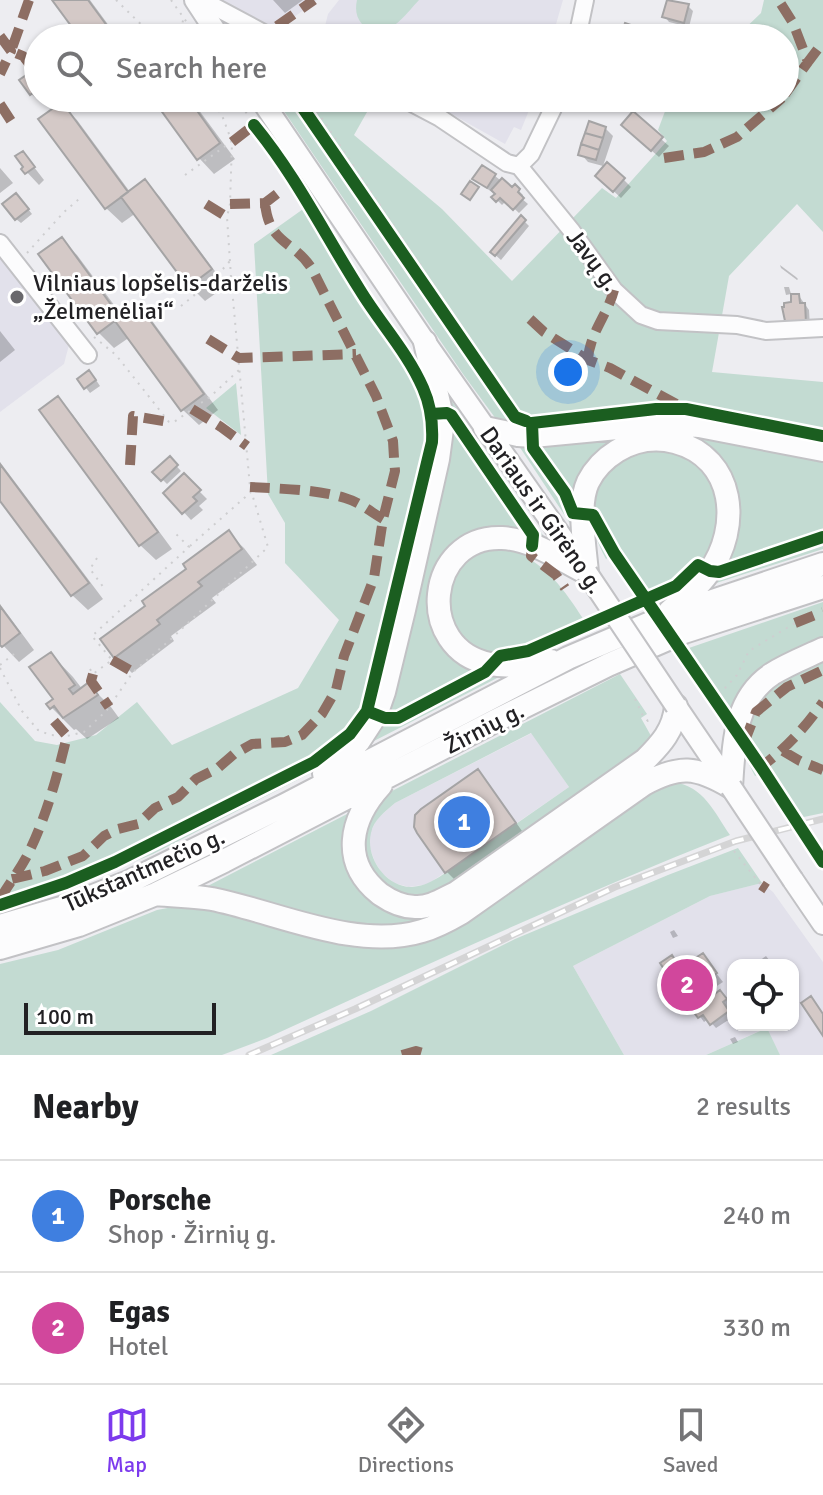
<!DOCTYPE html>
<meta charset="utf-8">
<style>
body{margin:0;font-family:Signika,sans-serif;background:#f2f2f2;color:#202124}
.controls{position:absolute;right:24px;bottom:24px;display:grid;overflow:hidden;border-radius:16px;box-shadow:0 2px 6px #0004}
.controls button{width:72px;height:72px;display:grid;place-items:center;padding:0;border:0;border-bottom:2px solid #e0e0e0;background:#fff;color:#202124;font:40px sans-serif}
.scale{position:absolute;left:24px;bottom:20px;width:192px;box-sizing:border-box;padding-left:8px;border:4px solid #222124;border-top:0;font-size:22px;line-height:28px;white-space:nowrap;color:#222124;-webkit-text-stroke:6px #fff;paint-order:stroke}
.you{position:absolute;left:568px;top:372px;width:28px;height:28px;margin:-20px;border:6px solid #fff;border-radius:50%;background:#1a73e8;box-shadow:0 0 0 12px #1a73e833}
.badge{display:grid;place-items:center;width:52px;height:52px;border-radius:50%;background:#7c3aed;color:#fff;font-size:26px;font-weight:700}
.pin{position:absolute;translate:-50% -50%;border:4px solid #fff;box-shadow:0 2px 8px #0006}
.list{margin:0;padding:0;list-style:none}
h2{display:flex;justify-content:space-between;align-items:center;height:104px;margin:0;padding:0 32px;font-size:34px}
h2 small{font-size:26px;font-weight:400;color:#757577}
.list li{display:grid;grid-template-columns:52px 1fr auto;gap:24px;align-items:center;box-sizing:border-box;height:112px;padding:0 32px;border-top:2px solid #e0e0e0}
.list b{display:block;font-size:30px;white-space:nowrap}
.list p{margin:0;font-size:26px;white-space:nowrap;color:#757577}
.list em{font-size:26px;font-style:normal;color:#757577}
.icon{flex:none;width:44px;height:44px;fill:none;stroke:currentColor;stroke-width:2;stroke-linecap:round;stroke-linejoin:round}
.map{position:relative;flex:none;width:823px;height:1055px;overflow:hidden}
.search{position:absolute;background:#fff;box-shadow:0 2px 6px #0004;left:24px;right:24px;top:24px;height:88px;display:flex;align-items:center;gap:20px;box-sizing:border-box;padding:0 28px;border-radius:44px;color:#757577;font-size:30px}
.sheet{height:328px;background:#fff}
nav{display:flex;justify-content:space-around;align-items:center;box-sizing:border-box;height:112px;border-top:2px solid #e0e0e0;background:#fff;font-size:22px;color:#757577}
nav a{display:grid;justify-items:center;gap:4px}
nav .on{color:#7c3aed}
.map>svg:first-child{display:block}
.built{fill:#e2e1eb;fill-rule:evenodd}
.green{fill:#c3dbd2;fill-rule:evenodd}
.shadow{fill:#0003}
.building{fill:#d4c9c7;stroke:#a5a4a5;stroke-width:2}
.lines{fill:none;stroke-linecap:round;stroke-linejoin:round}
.minor-casing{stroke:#c2c2c5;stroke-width:20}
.major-casing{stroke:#c2c2c5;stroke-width:24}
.highway-casing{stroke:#c2c2c5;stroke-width:26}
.path{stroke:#ceced0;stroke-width:2;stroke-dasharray:2 6;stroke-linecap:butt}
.minor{stroke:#fcfcfd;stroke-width:16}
.major{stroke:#fcfcfd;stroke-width:20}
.highway{stroke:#fcfcfd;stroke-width:22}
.rail-casing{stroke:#d4d4d5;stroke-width:7}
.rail{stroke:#fff;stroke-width:4;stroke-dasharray:12;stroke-linecap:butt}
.major-bridge-casing{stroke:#c2c2c5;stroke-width:24;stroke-linecap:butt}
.major-bridge{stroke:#fcfcfd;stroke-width:20}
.quiet{stroke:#8d6e63;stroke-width:10;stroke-dasharray:20 10;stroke-linecap:butt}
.cycleway-casing{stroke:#fff;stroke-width:17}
.cycleway{stroke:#1b5e20;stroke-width:12}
.poi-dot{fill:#69686c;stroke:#fff;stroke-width:3}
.labels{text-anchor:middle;stroke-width:6;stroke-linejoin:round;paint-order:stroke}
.street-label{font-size:24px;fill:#222124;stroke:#fff}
.poi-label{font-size:24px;fill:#222124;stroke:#fff;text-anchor:start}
</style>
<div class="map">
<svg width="823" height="1055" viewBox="0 0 823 1055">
<rect width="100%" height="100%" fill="#ededf1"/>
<path class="built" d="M219,0h98l-51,38h-31l-13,-18 -1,-17z
M339,0h224l-11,38h-230l6,-24z
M423,98h111l-13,32 -7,-3 -9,17z
M0,253l70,88 -6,23 -64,48z
M532,733l37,54 -141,97 -19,3 -15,-4 -12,-10 -7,-11 -5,-14v-15l7,-14 18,-16z
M762,883l11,9 50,70v93h-43l-14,-27 -60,27h-82l-51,-89 137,-70zM733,965h60v60h-60z"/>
<path class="green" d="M357,0h62c-14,15 -35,46 -57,24 -6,-7 -7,-15 -5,-24z
M764,0h59v232l-26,-28 -68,72 -17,96 111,10v60l-281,-14 -46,-9 -33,-45 -188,-276h100l-21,37 88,74 70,72 90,-93 14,10 51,-57 -9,-11 12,-32h115v-60h-50l26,-25z
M306,207c18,30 36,61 54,90 33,50 78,95 67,159l-56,236 -6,18 3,8 -36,42 -23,14 -156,80 -103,42 -50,15v-209l35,39 22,4 39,-10 41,-33 35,43 126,-57 41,-68 -54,-57v-40l-17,-29 -14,-250z
M236,383l5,52 -35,-27z
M449,397l102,150 -71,-14 -50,86 6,16 12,15 55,25 -133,68z
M684,431l139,27v91l-113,36 18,-31 -19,-103 -98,-6 -34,89 -58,-88z
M639,450h37l28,18 9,14 8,32 -14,48 -29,29 -23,12 -36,-52 -13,8c-15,-28 -25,-62 1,-88 9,-8 21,-15 32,-21z
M496,546l33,6 -3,5c30,17 45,44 64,72l-51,24 -34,6 -44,-18 -16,-33 4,-25 23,-30z
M823,602v38l-94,79 -4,-6 -2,-9 -37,-55z
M823,657v156l-24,5 -31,-47 -13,5 -12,-23 3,-35 24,-33z
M620,674l27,40 -6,4 14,25 -203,145 -32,10 -27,-5 -23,-19 -8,-31 2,-16 17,-28 11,-8zM531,733l38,54 -122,85c-11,7 -21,14 -35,15 -26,1 -47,-30 -41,-54 3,-14 14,-21 24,-30z
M673,782c31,4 41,30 57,53 -157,62 -310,133 -463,203l-45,17h-222v-91l58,-14 99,-40 21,-4h21l147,36 113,-16 203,-140z
M349,813c-8,22 -7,41 3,62l88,37 -24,14 -50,1 -166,-37z
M738,848l24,35 -52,13 -137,70 51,89h-353l100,-44 144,-72 153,-64z
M767,1028l13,27h-74z"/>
<path class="shadow" d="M55,0h35l28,38h-35z
M273,0h30l-18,13z
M688,6l5,5 -4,16 -20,-5 -4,-5z
M38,86v11l-2,1 -5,-4z
M154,98h36l45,61 -21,15 -15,-16z
M61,105l16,15 53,72 15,-10 15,15 66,89 -21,15 -16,-16 -53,-72 -14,10 -16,-15z
M605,128l8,8 -10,30 -15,-4 -7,-8z
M631,133l30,6 8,7 -10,11z
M27,158l17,22 -5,5 -15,-16z
M0,168l13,15 -13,10z
M495,176l17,13 3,-2 8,8 -2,3 7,6 -9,9 -13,-12 -4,4 -8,-8 4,-3 -4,-4 -2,2 -12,-8z
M623,179l8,8 -10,11 -16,-15z
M21,200l11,14 -11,9 -5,-4z
M521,218l8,8 -28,34 -9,-8z
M61,240l16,15 46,62 15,-10 15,15 65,88 -19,15 -16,-15 -53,-73 -16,11 -15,-15z
M780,265l16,12 2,2 -1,1 -16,-12z
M784,287h5l2,7 -5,1z
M799,296l10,14 1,17 -19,-2 -5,-5z
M0,331l15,19 -15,12z
M94,377l6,9 -10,7 -10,-13z
M58,399l15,16 99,134 -16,11 -16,-15z
M170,459l11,12 -14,13 -12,-12z
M0,462l103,137 -15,11 -16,-15 -72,-97z
M184,476l23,23 -8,7 4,4 -12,10 -25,-27z
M228,533l16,15 13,17 -45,33 4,5 -45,33 3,5 -42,32 -16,-16 -13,-17 45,-34z
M0,604l34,46 -15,12 -19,-20z
M51,654l22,23 10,13 6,-5 22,22 8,11 -32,21 -11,-10 -2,1 -25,-25 7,-5z
M478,771l7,8 37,52 -68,48 -8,-8z
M674,930l4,6 -5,2 -3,-6z
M702,955l21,27 -32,21 -7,-8 -13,-38 11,12z
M766,956l7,9h-20z
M725,997l5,8 -4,2 7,10 -17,11 -8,-9 -4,3 -8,-11z
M735,1037l3,5 -5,2 -3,-5z"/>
<path class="building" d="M52,0h36l28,38h-36z
M667,0l22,4 -5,19 -22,-6z
M625,23l23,8 -2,7h-26z
M29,73l9,11v5l-8,6 -11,-15z
M152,98h36l32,45 -23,17z
M62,102l66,90 -23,17 -67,-90z
M633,111l30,26 -12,14 -30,-26z
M589,121l17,6 -3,11 -18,-5z
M585,133l18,5 -4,12 -18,-6z
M581,144l18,6 -3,10 -18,-5z
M23,151l12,16 -10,7 -4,-5 2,-2 -8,-11z
M607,162l18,16 -12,14 -18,-16z
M482,165l14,9 -9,14 -15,-9z
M502,178l10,9 3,-3 5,5 -2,3 6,6 -11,12 -13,-12 -4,4 -5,-5 4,-3 -4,-4z
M145,179l67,90 -24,18 -67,-90z
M470,181l9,6 -9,13 -9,-6z
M16,193l13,16 -14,11 -13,-16z
M521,215l5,5 -31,36 -5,-4z
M62,237l58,80 -23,17 -59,-80z
M791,294h8l1,9h5l1,20h-7v-2h-14l-3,-14h2v-4l7,-1z
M138,304l66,90 -23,17 -66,-90z
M89,370l7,10 -12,9 -7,-10z
M58,396l100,136 -19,14 -100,-136z
M170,456l8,9 -17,16 -9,-9z
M0,464l89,119 -18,13 -71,-95z
M184,473l17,17 -8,7 4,4 -15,13 -19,-21z
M229,530l13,19 -44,33 4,4 -45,34 3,4 -46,34 -14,-19 45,-33 -3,-5 44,-32 -3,-5z
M0,606l20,27 -18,14 -2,-2z
M51,652l24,33 -6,4 4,5 16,-12 9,13 -35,23 -9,-12 -4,3 -4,-5 7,-5 -24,-32z
M478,769l38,54 -71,50 -28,-40 -3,-6 1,-12 6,-6z
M703,953l14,20 -35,24 -22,-34 12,-8 8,13z
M720,990l7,9 -4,3 6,9 -19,14 -7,-10 -5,3 -5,-7z
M811,996l12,18v22l-22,-33z"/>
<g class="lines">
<defs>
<path id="minor" d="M202,0l71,38
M577,38l8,-38
M402,98l38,20 67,45 12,3 52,64 43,60 27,25 17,6 79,4 29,6 57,-3
M519,166l12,-12 27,-56
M0,243l88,112"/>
<path id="major" d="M195,0l25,38
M260,98l165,244 162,231
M676,706l55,81
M793,880l30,44"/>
<path id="highway" d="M485,428l33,7 15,1 137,-13 29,3 124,24
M587,573c-2,-26 -10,-67 1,-91 7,-14 16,-23 29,-31 18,-11 38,-14 58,-9 61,16 66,86 34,130 -11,15 -25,27 -39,39
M551,661c-20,2 -41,7 -61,3 -76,-15 -64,-129 12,-126 30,1 59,22 85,35
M324,774l20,-16 15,-17 17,-26 8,-23 20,-82 34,-151 4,-30 -1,-17 -16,-70
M381,785c-31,34 -41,77 -1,109 10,7 23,13 35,13 15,1 28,-8 41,-14l189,-133c16,-16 29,-30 31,-54
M156,894c19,2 38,2 56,5 65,13 144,52 210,32 14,-4 27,-11 39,-18l183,-129c35,-19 52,-18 87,3 3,-41 2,-87 41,-113 16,-10 34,-17 51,-25
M0,926l68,-20 63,-25 154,-76 283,-147 94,-40 161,-54
M0,948l79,-23 77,-31 68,-33 271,-140 113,-56 76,-33 139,-45"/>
</defs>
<use href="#minor" class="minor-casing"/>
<use href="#major" class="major-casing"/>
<use href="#highway" class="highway-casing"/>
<path class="path" d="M116,0l39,38
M171,0l27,38
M287,31l14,7
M179,38l5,-22
M237,98l17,27
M308,98l216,320
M185,175l46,-33
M27,253l37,-41 15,-13
M181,306l33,-27 16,-18
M94,337l22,18 53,67h5l37,-26 28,-26
M190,546l61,-54
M97,558l-7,11 14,19
M0,665l14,-11
M0,668l22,43 16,19 12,5 17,1 17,-4 23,-22 26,-38 37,-32 98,-93 -18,-60 -19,-210 -4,-60 3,-13 2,-62 -9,-24 -11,-20
M90,669l3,5 19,-14 -20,-24 97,-89 -16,-16
M635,699l8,17 5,5 4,-3
M714,700l23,-25 12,-24 46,-28
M768,768l32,48
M734,851l27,34"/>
<use href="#minor" class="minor"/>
<use href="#major" class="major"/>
<use href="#highway" class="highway"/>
<defs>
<path id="rail" d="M249,1055l106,-46 260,-122 121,-46 87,-22"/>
</defs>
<use href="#rail" class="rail-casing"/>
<use href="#rail" class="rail"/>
<defs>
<path id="major-bridge" d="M587,573l89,133
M731,787l62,93"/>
</defs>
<use href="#major-bridge" class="major-bridge-casing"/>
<use href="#major-bridge" class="major-bridge"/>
<path class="quiet" d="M29,0l-18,51 12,5 12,15
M781,4l12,19 15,39 15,-20
M277,26l37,-26
M0,36l11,15 -11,23
M785,94l23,-32
M0,104l11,17
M232,142l22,-17 4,4
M664,158l40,-6 33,-15 45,-39
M206,204l21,13
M230,204l35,-1 13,-10
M530,319l14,13 44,28 22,8 72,39
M208,339l31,19 117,-4
M588,360c1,-26 20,-46 26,-70
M192,409l29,18 26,19
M130,465l3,-49 36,6
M250,487c31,2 65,2 95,11 14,4 26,14 38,21
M533,541l-2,15 25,19 9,13
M795,623l28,-11
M112,660l21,12
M93,674l-2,7 18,26
M744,743l12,-31 31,-25 36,-17
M783,751l17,10 23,9
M766,768l-5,-1c25,-19 44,-39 62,-65
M12,879l33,-8 38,-15 21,-20 14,-7 20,-5 17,-16 23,-11 18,-18 22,-11 16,-14 18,-10 33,-2 17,-7 20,-21 14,-24 8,-34 30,-78 9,-59 12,-48 -1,-13 -1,-17 -17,-45 -64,-127c-18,-29 -43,-24 -47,-66
M761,885l6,4
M0,899c9,-15 19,-28 27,-43 19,-38 30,-79 40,-120l-13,-15
M402,1055l14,-4 14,4"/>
<defs>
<path id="cycleway" d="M296,98l210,306 9,13 11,4
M431,414l16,-1 4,2 82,120 -1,11
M823,436l-137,-27h-30l-124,14 1,25 32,45 8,20 20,2 21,38 147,214 62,95
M367,711l18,7h13l87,-46 15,-16 28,-5 148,-65 22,-21 12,6 9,1 104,-35
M0,905l66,-22 49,-21 199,-100 36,-28 17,-23 65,-269c1,-19 -1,-36 -9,-54 -15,-35 -43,-65 -63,-98 -35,-55 -64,-114 -106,-165"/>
</defs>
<use href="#cycleway" class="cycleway-casing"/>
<use href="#cycleway" class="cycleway"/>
</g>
<circle class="poi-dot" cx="17" cy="297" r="8"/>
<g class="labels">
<g class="street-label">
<text transform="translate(593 260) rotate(53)" y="8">Javų g.</text>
<text transform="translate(542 510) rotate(55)" y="8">Dariaus ir Girėno g.</text>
<text transform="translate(484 728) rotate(-27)" y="8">Žirnių g.</text>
<text transform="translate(144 870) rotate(-24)" y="8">Tūkstantmečio g.</text>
</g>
<g class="poi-label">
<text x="33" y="291">Vilniaus lopšelis-darželis<tspan x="33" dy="28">„Želmenėliai“</tspan></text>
</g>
</g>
</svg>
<div class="controls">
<button><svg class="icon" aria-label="locate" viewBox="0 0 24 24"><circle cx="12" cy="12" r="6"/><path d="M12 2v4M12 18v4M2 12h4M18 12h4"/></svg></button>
</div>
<div class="scale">100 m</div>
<div class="you"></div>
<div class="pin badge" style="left:464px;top:822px;background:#3f7fe0">1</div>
<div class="pin badge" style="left:687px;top:985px;background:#d1479c">2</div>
<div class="search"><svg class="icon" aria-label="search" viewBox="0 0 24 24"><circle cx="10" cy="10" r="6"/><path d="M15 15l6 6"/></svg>Search here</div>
</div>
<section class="sheet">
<h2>Nearby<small>2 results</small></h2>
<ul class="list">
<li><span class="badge" style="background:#3f7fe0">1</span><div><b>Porsche</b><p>Shop · Žirnių g.</p></div><em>240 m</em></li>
<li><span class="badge" style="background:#d1479c">2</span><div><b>Egas</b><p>Hotel</p></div><em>330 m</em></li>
</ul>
</section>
<nav>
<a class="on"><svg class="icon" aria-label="map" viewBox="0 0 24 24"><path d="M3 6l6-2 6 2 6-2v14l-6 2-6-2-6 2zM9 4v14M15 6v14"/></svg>Map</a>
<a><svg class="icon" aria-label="directions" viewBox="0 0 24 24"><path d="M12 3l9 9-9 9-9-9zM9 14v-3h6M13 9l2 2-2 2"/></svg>Directions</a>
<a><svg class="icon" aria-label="saved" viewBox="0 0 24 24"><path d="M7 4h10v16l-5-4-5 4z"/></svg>Saved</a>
</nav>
